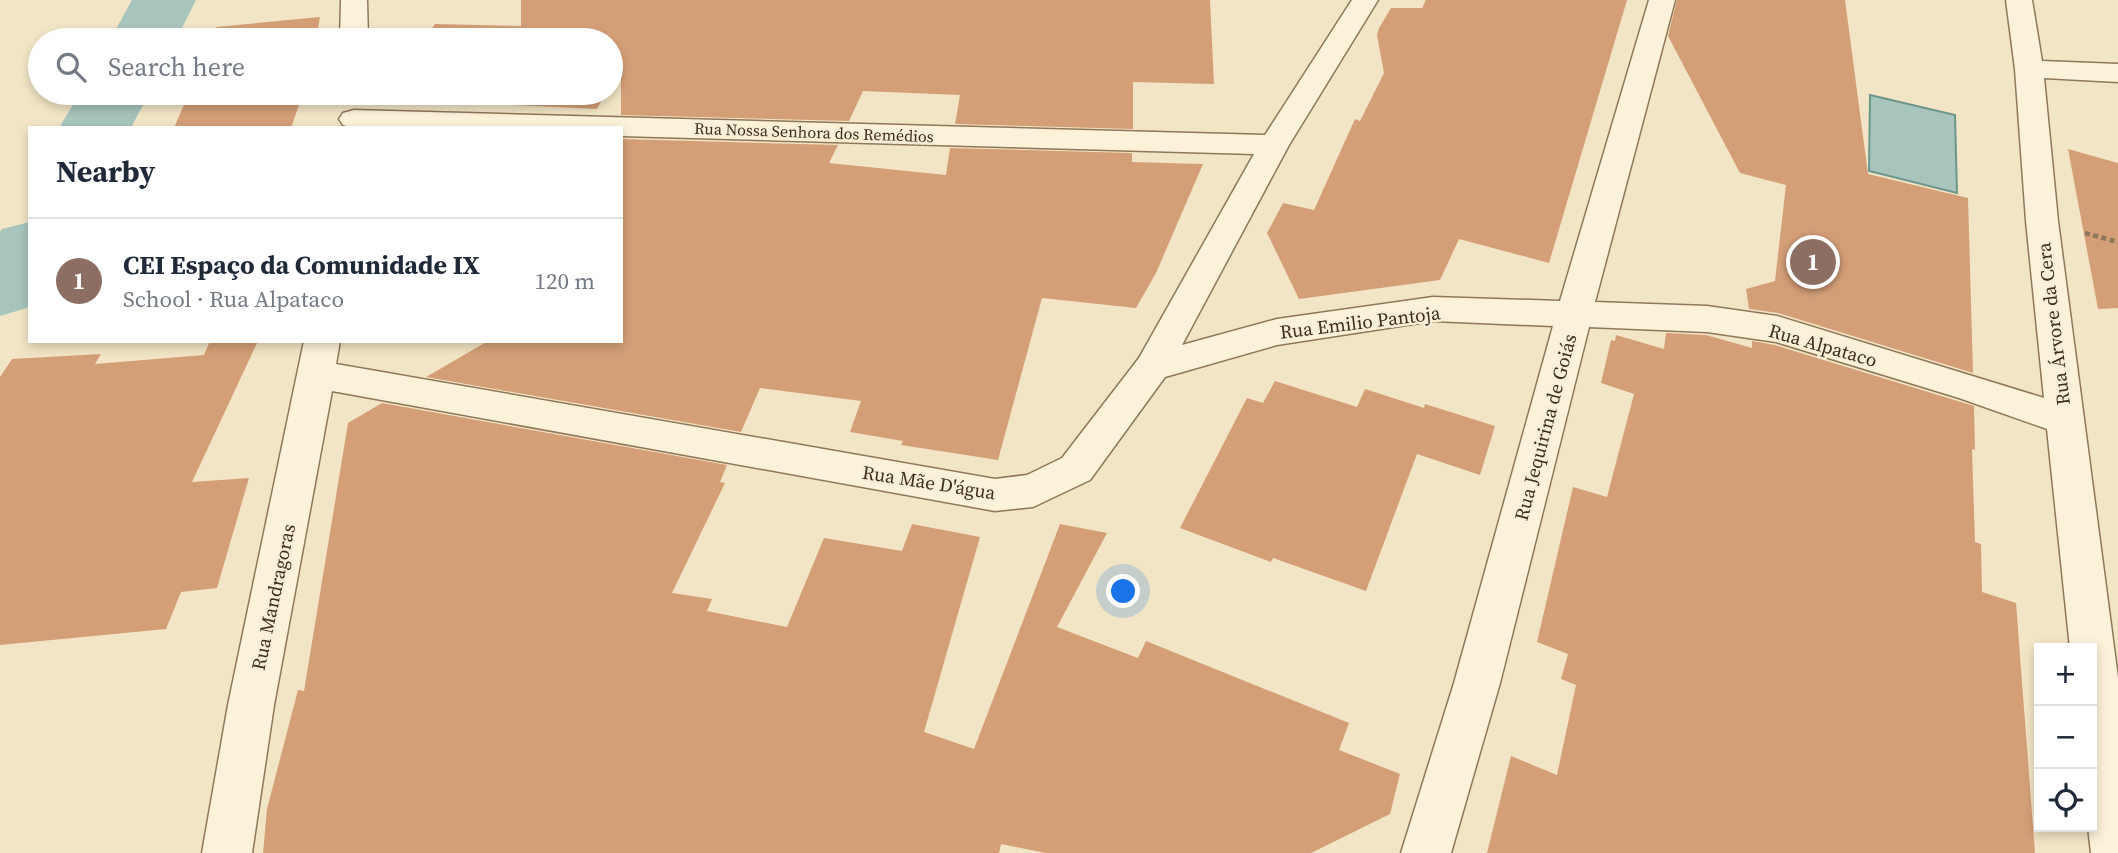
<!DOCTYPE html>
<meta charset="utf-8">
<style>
body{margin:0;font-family:"Source Serif 4",serif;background:#f6f6f7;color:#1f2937}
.controls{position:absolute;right:21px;bottom:21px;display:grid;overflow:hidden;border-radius:0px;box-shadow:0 4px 10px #0003}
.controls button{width:63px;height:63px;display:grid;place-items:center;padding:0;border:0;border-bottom:2px solid #e0e1e3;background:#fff;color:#1f2937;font:35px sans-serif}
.you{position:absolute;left:1124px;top:592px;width:24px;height:24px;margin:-18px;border:5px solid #fff;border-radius:50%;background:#1a73e8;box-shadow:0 0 0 10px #1a73e833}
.badge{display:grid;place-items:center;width:46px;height:46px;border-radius:50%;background:#a42423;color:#fff;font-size:23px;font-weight:700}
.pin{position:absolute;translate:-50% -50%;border:4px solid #fff;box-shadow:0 2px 7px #0006}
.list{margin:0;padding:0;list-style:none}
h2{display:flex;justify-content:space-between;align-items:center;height:91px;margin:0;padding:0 28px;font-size:30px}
h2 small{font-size:23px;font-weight:400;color:#747a83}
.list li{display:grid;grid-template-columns:46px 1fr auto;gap:21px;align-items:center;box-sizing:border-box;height:126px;padding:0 28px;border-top:2px solid #e0e1e3}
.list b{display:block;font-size:26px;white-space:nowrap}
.list p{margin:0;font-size:23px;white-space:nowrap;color:#747a83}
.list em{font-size:23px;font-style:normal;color:#747a83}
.icon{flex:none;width:38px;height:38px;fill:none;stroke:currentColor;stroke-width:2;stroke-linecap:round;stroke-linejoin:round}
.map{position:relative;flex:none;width:2118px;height:853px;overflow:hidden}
.search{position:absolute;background:#fff;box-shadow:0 4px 10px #0003;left:28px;top:28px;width:595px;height:77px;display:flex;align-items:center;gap:18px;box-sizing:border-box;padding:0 24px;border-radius:38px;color:#747a83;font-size:26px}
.panel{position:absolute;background:#fff;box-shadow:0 4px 10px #0003;left:28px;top:126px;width:595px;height:217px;border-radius:0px}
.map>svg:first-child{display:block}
.water{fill:#a7c5bd;stroke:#6c958b;stroke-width:2}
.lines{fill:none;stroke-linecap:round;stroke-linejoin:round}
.river{fill:#a7c5bd;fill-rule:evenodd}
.building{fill:#d49f77}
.street-casing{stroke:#8f7759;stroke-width:3}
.path{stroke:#8f7759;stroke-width:4.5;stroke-dasharray:5 3.5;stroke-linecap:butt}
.street{fill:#fcf2d9;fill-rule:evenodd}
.labels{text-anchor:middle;stroke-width:5;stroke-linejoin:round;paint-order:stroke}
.far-street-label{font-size:16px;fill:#3e2e1e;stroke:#f9efd5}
.street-label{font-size:19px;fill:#3e2e1e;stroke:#f9efd5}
</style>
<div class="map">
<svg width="2118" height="853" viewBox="0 0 2118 853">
<rect width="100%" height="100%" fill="#f2e5c5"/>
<path class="water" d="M1870,95l85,20 2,78 -88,-22z"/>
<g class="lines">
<path class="river" d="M132,0h64l-20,40h-66z
M80,93h69l-18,35h-72z
M30,222v85l-30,9v-84l2,-3z"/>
</g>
<path class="building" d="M521,0h689l4,84 -81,-2v47l-178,-5 5,-29 -97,-4 -14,30 -228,-6v-53l-10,20v-42h-187l11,-16 86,2z
M1426,0h201l-78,263 -90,-24 -19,41 -141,19 -32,-66 16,-30 31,7 41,-91 5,2 24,-48 -7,-38 2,-7 12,-20h31z
M1677,0h168l23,174 100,24 5,175 -195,-60 -29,-4 -3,-20 29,-8 11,-96 -46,-12 -72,-137z
M320,17l-4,23h-105l5,-13z
M189,93h114l-12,35h-117z
M432,93h173l-8,16 -106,-5 3,-6h-24l2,-3h-41z
M621,139l217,6 -9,18 117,12 4,-27 182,5v9l71,2 -47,109 -20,35 -94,-10 -44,162 -97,-15 2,-4 -53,-9 11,-31 -101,-13 -19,44 -315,-55 62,-36h133z
M2068,149l50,14v145l-20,1z
M1666,333l40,2 46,13v-7l23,4 199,61 1,44 -3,-1 3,93 6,2 1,48 34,11 19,250h-548l24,-97 46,19 19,-90 -15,-6 7,-25 -31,-12 36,-155 34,10 27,-103 -33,-11 10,-43 4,1 1,-6 48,14z
M210,341h48l-66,141 57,-4 -32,110 -36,4 -15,37 -166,16v-268l12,-18 89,-5 -6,10 109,-9z
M1275,381l82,26 8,-18 59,19 1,-4 70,22 -15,49 -63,-21 -51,137 -93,-33 -2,4 -91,-34 67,-130 16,5z
M382,403l345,62 -7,17 5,1 -53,110 40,6 -5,12 80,16 37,-89 78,13 10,-27 68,13 -56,195 50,17 86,-225 47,9 -50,94 81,31 8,-17 203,82 -10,27 61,24 -10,40 -79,39h-265l-45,-9 -2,9h-736l4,-44 31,-119 6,1 44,-268z"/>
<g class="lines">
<defs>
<path id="street" d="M341,0h26l1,40h-28z
M1352,0h26l-89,145 -107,200 95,-26 156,-22 127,4 89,-301h26l-80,302 112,4 70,10 267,82 -18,-177 -11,-152 -9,-69h26l10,61 76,3v18l-74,-4 14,143 60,457v175h-27l-3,-26h4v-179h-22l-23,-219 -88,-31 -183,-56 -69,-10 -118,-5 -89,356 -49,170h-50l53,-170 99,-357 -120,-5 -156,24 -112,32 -75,103 -57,27 -38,4 -663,-120 -58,314 -22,148h-50l26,-148 76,-364h36l-4,23 659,115 32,-4 35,-17 77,-100 115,-204 -633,-18v-8h-268l-10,-3 -4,-6 4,-6 11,-3 911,25z"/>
</defs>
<use href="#street" class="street-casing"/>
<path class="path" d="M2085,233l33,9"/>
<use href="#street" class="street"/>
</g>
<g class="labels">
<g class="far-street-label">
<text transform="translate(814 132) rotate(2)" y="6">Rua Nossa Senhora dos Remédios</text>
</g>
<g class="street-label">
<text transform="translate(1360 322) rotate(-7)" y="7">Rua Emilio Pantoja</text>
<text transform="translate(2053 324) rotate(-97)" y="7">Rua Árvore da Cera</text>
<text transform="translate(1823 345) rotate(16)" y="7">Rua Alpataco</text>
<text transform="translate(1545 427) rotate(-75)" y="7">Rua Jequirina de Goiás</text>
<text transform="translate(929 482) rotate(9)" y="7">Rua Mãe D'água</text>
<text transform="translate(273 597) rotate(-78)" y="7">Rua Mandragoras</text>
</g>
</g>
</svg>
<div class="controls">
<button>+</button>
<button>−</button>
<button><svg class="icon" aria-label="locate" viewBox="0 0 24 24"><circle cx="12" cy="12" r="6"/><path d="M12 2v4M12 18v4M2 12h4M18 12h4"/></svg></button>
</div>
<div class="you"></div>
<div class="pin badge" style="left:1813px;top:262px;background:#8d6e63">1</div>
<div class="search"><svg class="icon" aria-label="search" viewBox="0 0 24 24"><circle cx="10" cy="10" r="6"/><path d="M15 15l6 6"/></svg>Search here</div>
<section class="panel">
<h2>Nearby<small></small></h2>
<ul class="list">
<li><span class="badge" style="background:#8d6e63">1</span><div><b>CEI Espaço da Comunidade IX</b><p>School · Rua Alpataco</p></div><em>120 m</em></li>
</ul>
</section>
</div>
